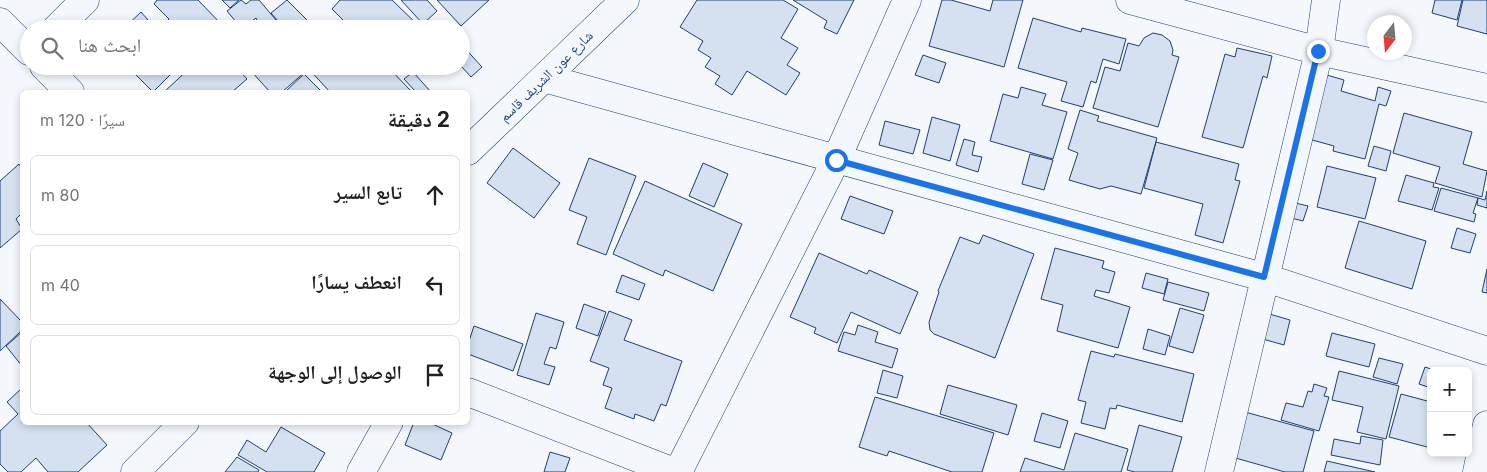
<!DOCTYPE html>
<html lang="ar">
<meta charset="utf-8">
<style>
body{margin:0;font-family:Inter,"Noto Naskh Arabic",sans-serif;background:#f6f6f6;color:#202124;direction:rtl}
.controls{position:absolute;right:15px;bottom:15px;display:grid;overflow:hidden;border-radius:8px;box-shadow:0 2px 8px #0003}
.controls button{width:45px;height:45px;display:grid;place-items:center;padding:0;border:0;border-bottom:1px solid #e0e0e0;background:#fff;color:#202124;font:25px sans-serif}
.compass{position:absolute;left:1367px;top:15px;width:45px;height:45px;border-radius:50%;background:#fff;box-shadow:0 2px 8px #0003;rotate:196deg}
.stop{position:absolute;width:15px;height:15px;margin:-11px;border:4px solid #1a73e8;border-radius:50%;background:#fff}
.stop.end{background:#1a73e8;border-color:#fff;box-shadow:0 1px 5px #0008}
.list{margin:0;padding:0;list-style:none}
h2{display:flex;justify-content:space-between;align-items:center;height:65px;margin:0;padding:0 20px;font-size:21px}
h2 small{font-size:16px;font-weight:400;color:#757577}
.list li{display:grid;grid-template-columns:32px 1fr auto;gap:15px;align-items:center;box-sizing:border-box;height:80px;margin:0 10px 10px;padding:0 10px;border:1px solid #e0e0e0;border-radius:8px}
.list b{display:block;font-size:19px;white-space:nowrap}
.list em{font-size:16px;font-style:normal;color:#757577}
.icon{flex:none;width:28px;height:28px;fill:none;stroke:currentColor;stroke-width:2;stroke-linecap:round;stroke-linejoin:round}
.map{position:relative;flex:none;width:1487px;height:472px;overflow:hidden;direction:ltr}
.search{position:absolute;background:#fff;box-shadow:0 2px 8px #0003;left:20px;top:20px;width:450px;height:55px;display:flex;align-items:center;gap:12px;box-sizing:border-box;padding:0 18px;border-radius:28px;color:#757577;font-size:19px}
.panel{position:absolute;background:#fff;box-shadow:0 2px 8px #0003;left:20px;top:90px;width:450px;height:335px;border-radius:8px;direction:rtl}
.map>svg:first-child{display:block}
.building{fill:#d5e0f0;stroke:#1d3f73}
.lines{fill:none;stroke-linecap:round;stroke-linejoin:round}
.street-casing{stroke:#1d3f73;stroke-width:29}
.street{stroke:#f4f7fb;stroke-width:28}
.route{stroke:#1a73e8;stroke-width:6}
.labels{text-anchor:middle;stroke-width:4;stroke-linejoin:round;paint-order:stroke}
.street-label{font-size:14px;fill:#1d3f73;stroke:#f4f7fb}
</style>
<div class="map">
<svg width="1487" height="472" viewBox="0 0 1487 472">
<rect width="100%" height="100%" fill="#f4f7fb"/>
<path class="building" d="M157,0h41l28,29h-67l10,-10 -15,-15z
M222,0h17l-9,8z
M241,0l5,4 5,-4h8l17,20 -10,9h-19l10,-9 -1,-2 -14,11 -15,-18z
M287,0l26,26 -3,3h-25l-14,-16z
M340,0h52l30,29h-70l-20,-20z
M401,0h26l10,11 -14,13z
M437,0h52l-28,26z
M697,0h86l15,9 -17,29 17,10 -11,17 13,8 -14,22 -39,-24 -15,24 -17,-11 5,-8 -15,-9 6,-9 -13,-8 5,-9 -23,-14z
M793,0h61l-17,34 -13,-6 3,-7z
M942,0h9l39,11 3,-11h30l-19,67 -75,-21z
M1435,0h27l-5,20 -25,-7z
M1463,0h24v34l-30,-8z
M141,12l15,17h-33z
M1033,18l48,14 1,-4 44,11 -7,25 -16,-5 -7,24 -5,-2 -8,26 -22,-6 6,-19 -49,-14z
M1153,33l9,2 8,6 3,9 -1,5 7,2 -21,70 -65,-19 12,-41 15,4 8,-28 11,3 5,-8z
M461,44l21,23 -11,10 -10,-11z
M1237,48l35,8 -5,22 -4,-2 -20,72 -41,-11 23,-83 10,3z
M923,55l23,8 -7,20 -24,-8z
M127,66h39l-2,2 6,7 -17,17z
M192,66h43l12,13 -15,13h-68z
M253,66h49l4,5 -24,21h-12l-20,-22z
M306,66l33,2 48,-2 24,25 -81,1z
M413,72l18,20h-15l-12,-13z
M1320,73l24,7 -3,11 34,10 3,-14 13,4 -5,15 -7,-2 -14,55 -32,-8 1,-5 -29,-8z
M304,74l18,18h-37z
M1021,87l25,7 -4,11 25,7 -14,47 -63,-18 13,-47 15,4z
M1080,110l19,6 -2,5 60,17 -16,56 -30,-8 -11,3 -31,-9 9,-27 -10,-4z
M1404,113l68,19 -9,32 24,7 -5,26 -47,-14 5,-16 -47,-14z
M932,117l28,8 -10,36 -27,-8z
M885,121l35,9 -7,24 -34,-9z
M964,139l11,3 -3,13 10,2 -4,15 -22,-7z
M1156,142l83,22 -4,16 5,1 -17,62 -28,-8 8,-31 -59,-16z
M1374,146l17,5 -5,20 -18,-5z
M513,148l47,35 -26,35 -47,-35z
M1030,154l23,6 -9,30 -22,-6z
M589,158l47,18 -30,79 -29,-11 10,-27 -18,-7z
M703,163l25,11 -14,33 -25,-11z
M19,164l3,5v44l-6,6 6,10 -22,19v-67z
M1327,166l49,12 -11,41 -48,-12z
M1406,175l28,8 -1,4 6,1 -7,22 -34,-9z
M645,181l97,43 -29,67 -48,-21 -2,6 -50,-22z
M1441,188l37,10 -5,15 3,1 -2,8 -40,-11z
M1487,191v17l-10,-3 1,-7 7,2z
M850,196l43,15 -9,23 -43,-15z
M1287,201l21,5 -5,15 -20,-5z
M1359,221l67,20 -14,48 -67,-21z
M1457,228l19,6 -6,19 -19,-5z
M983,235l51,19 -39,104 -61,-24 -4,-4 -1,-8 10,-30 -1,-1 22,-54 19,7z
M1055,248l49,13 -2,7 13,4 -6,21 -13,-3 -2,6 36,11 -12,41 -61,-17 6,-26 -22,-6z
M819,253l48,21 2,-4 49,22 -18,42 -49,-22 -14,31 -23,-10 2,-5 -26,-11z
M1487,269v24l-5,-1z
M1146,273l22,6 -4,15 -22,-6z
M622,275l23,9 -6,16 -23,-8z
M1168,282l41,11 -5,18 -41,-11z
M0,299l22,23v8l-22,21z
M584,304l22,8 -8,24 -22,-8z
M1180,308l24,7 -11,38 -24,-7z
M609,311l23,9 -8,20 58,21 -16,45 -5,-2 -7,17 -19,-7 -1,5 -29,-11 7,-20 -9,-3 6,-17 -19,-7z
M536,313l28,9 -8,27 -6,-2 -6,17 11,3 -6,18 -32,-10z
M1266,313l24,7 -6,25 -25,-7z
M858,325l20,7 -3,10 23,7 -6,19 -54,-17 6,-19 11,3z
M474,326l49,18 -10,27 -45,-17v-10z
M1148,329l22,7 -5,19 -22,-6z
M22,332v34l-16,-20z
M1332,333l43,11 -6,23 -43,-11z
M1091,351l23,6 1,-3 79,20 -12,48 -65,-17 -1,4 -6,-1 -5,21 -24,-6 5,-21 -8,-2z
M1379,358l24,6 -6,20 -24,-7z
M1425,367l12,4h-6v17l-12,-4z
M883,370l20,6 -6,22 -20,-5z
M1339,371l60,15 -13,53 -29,-7 6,-25 -31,-7z
M1314,384l13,4 -3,8 5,1 -10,34 -38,-11 5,-17 17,4 5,-16 4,1z
M948,385l69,20 -9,30 -68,-21z
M22,388v34h64l21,23 -29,27h-30l-12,-14 -15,14h-13l-8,-8v-33l18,-17 -11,-12z
M1401,394l30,8v46l-42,-11z
M875,397l119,36 -12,39h-30l-63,-21 -2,5 -28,-9z
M1245,412l69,19 -11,41h-18l-53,-15z
M1042,413l26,8 -8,27 -26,-7z
M414,422h14l24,11 -11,27 -36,-15z
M1139,425l43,12 -10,35h-37l-8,-2z
M281,427l44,26 -11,19h-47l-29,-17 9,-15 19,12z
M1075,433l53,16 -7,23h-101l5,-14 39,12z
M1361,436l22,4 -3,25 -49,-10 3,-16 26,5z
M550,452l20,6 -5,14h-21z
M237,457l22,13 -1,2h-33z
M1327,461l48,11h-51z"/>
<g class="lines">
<defs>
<path id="street" d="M1130,0l189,51 168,37
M0,22l29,29
M56,29l29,-29
M44,66l26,26
M544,78l719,199 224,74
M468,151l157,-151
M468,392l206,80
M135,472l50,-50
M361,472l28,-50
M678,472l158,-312 71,-160
M1219,472l100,-421 7,-51
M1477,472l10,-47"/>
</defs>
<use href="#street" class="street-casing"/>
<use href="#street" class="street"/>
</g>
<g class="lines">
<path class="route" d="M836,160l428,117 54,-226"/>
</g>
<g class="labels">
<g class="street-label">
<text transform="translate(546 76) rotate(-44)" y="5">شارع عون الشريف قاسم</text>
</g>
</g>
</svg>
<div class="controls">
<button>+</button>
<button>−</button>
</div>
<svg class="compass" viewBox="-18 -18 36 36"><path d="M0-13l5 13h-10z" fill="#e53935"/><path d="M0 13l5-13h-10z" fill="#757577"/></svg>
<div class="stop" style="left:836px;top:160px"></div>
<div class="stop end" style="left:1318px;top:51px"></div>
<div class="search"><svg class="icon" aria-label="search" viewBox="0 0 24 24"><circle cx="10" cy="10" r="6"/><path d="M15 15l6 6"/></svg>ابحث هنا</div>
<section class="panel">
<h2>2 دقيقة<small>سيرًا · 120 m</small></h2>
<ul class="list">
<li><svg class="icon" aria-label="ahead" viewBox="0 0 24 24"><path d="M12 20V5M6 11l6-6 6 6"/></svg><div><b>تابع السير</b></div><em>80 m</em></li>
<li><svg class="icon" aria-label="left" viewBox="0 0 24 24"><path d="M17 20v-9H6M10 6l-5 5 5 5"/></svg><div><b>انعطف يسارًا</b></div><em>40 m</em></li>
<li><svg class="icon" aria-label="arrive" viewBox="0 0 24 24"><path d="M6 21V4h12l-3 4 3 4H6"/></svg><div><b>الوصول إلى الوجهة</b></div></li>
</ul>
</section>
</div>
